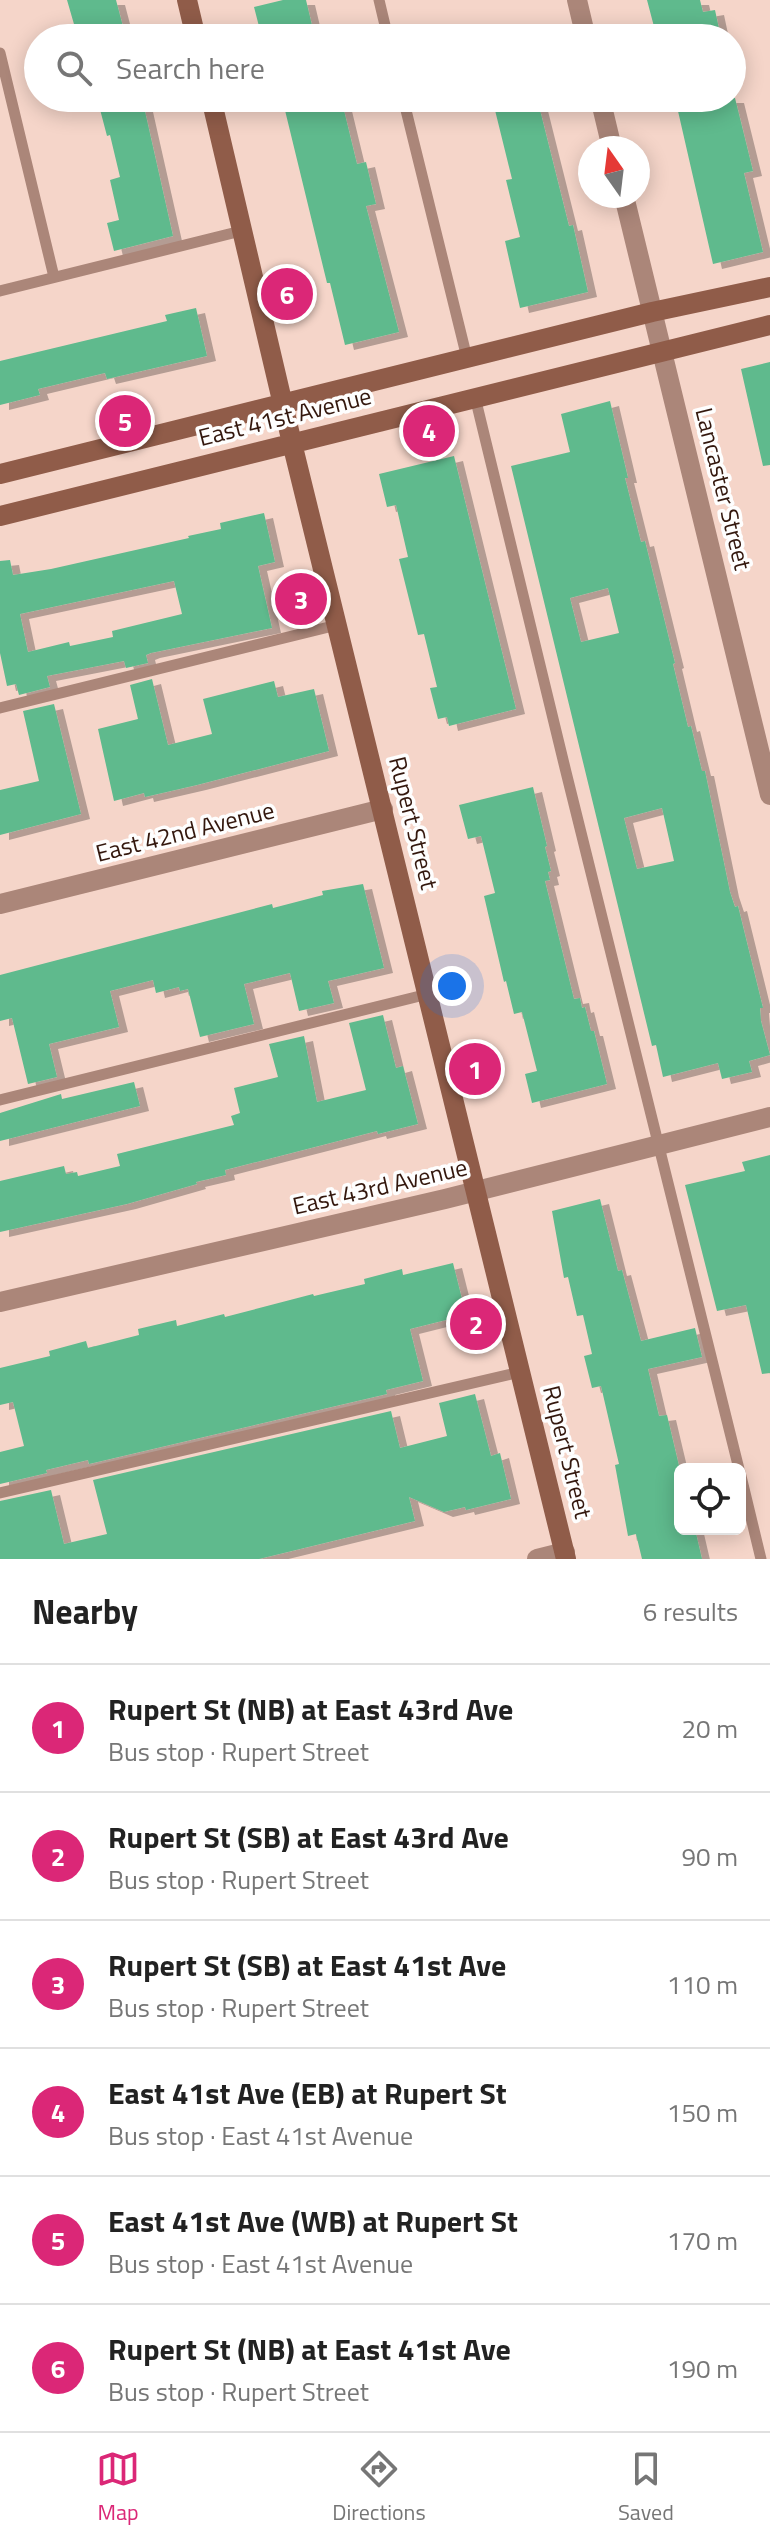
<!DOCTYPE html>
<meta charset="utf-8">
<style>
body{margin:0;font-family:"Titillium Web",sans-serif;background:#f6f6f6;color:#222}
.controls{position:absolute;right:24px;bottom:24px;display:grid;overflow:hidden;border-radius:12px;box-shadow:0 4px 20px #0003}
.controls button{width:72px;height:72px;display:grid;place-items:center;padding:0;border:0;border-bottom:2px solid #e0e0e0;background:#fff;color:#222;font:40px sans-serif}
.compass{position:absolute;left:578px;top:136px;width:72px;height:72px;border-radius:50%;background:#fff;box-shadow:0 4px 20px #0003;rotate:346deg}
.you{position:absolute;left:452px;top:986px;width:28px;height:28px;margin:-20px;border:6px solid #fff;border-radius:50%;background:#1a73e8;box-shadow:0 0 0 12px #1a73e833}
.badge{display:grid;place-items:center;width:52px;height:52px;border-radius:50%;background:#db2777;color:#fff;font-size:26px;font-weight:700}
.pin{position:absolute;translate:-50% -50%;border:4px solid #fff;box-shadow:0 2px 8px #0006}
.list{margin:0;padding:0;list-style:none}
h2{display:flex;justify-content:space-between;align-items:center;height:104px;margin:0;padding:0 32px;font-size:34px}
h2 small{font-size:26px;font-weight:400;color:#767676}
.list li{display:grid;grid-template-columns:52px 1fr auto;gap:24px;align-items:center;box-sizing:border-box;height:128px;padding:0 32px;border-top:2px solid #e0e0e0}
.list b{display:block;font-size:30px;white-space:nowrap}
.list p{margin:0;font-size:26px;white-space:nowrap;color:#767676}
.list em{font-size:26px;font-style:normal;color:#767676}
.icon{flex:none;width:44px;height:44px;fill:none;stroke:currentColor;stroke-width:2;stroke-linecap:round;stroke-linejoin:round}
.map{position:relative;flex:none;width:770px;height:1559px;overflow:hidden}
.search{position:absolute;background:#fff;box-shadow:0 4px 20px #0003;left:24px;right:24px;top:24px;height:88px;display:flex;align-items:center;gap:20px;box-sizing:border-box;padding:0 28px;border-radius:44px;color:#767676;font-size:30px}
.sheet{height:872px;background:#fff}
nav{display:flex;justify-content:space-around;align-items:center;box-sizing:border-box;height:112px;border-top:2px solid #e0e0e0;background:#fff;font-size:22px;color:#767676}
nav a{display:grid;justify-items:center;gap:4px}
nav .on{color:#db2777}
.map>svg:first-child{display:block}
.building{fill:#5fba8d;fill-rule:evenodd;filter:url(#shadow)}
.lines{fill:none;stroke-linecap:round;stroke-linejoin:round}
.lane{stroke:#ab8679;stroke-width:11}
.street{stroke:#ab8679;stroke-width:20}
.secondary{stroke:#905c49;stroke-width:20}
.labels{text-anchor:middle;stroke-width:7;stroke-linejoin:round;paint-order:stroke}
.street-label{font-size:24px;fill:#33170d;stroke:#fefefe}
</style>
<div class="map">
<svg width="770" height="1559" viewBox="0 0 770 1559">
<defs>
<filter id="shadow"><feDropShadow dx="9" dy="5" stdDeviation="0" flood-color="#0004"/></filter>
</defs>
<rect width="100%" height="100%" fill="#f5d5c9"/>
<path class="building" d="M67,0h49l10,38h-48z
M283,0h23l9,38h-53l-8,-31z
M647,0h53l3,12 12,-2 6,28h-64z
M97,98h45l31,138 -59,15 -7,-28 12,-3 -9,-40 10,-3 -10,-42 -3,1z
M282,98h59l16,66 9,-2 10,42 -10,2 33,126 -54,13 -15,-62h-3z
M492,98h45l32,128 4,-1 15,67 -68,16 -15,-67 15,-4 -14,-57 6,-1z
M675,98h60l18,73 -9,2 19,79 -50,12z
M196,308l11,48 -100,23 -2,-6 -67,16 2,6 -40,10v-44l167,-40 -2,-6z
M770,362v103l-7,1 -22,-97z
M610,401l18,77h-3l16,64 4,-1 30,122 -2,1 15,63 3,-1 11,45h3l25,121 5,15 3,-1 25,102h-3l1,13 9,34 -21,6 3,11 -30,7 -4,-16 -55,14 -7,-32 -4,1 -141,-580 59,-14 -9,-38zM608,588l11,45 -38,9 -11,-44zM662,808l12,53 -37,8 -13,-51z
M454,456l62,253 -67,17 -2,-9 -9,2 -8,-31 7,-1 -13,-53 -6,1 -19,-76 9,-2 -12,-52 -9,2 -8,-33z
M264,513l11,49 -17,4 14,62 -121,25 -5,2 2,8 -22,5 -2,-7 -77,15 3,11 -31,8 -3,-11 -9,2 -7,-33v-92l10,-1 3,15 38,-6 138,-31 -1,-2 33,-7 -1,-6zM174,581l8,33 -70,17 1,6 -43,9 -1,-4 -41,10 -8,-38z
M152,679l16,66 44,-11 -9,-35 71,-18 4,16 36,-8 15,62 -132,34 -52,12 -1,-4 -30,8 -16,-72 40,-10 -8,-34z
M54,704l27,110 -81,21v-45l39,-9 -16,-70z
M533,787l14,59 -2,1 6,24 -3,1 2,8 -5,1 29,118 6,-1 2,10 3,-1 6,24h3l13,53 -75,19 -7,-29 12,-3 -15,-59 -8,2 -8,-33 -2,1 -20,-86 11,-3 -14,-57 -13,3 -9,-34z
M363,884l21,84 -56,13 6,22 -35,8 -9,-38 -46,11 10,40 -54,13 -12,-48 -8,2 -1,-4 -23,6 -3,-13 -43,11 9,36 -70,17 8,33 -29,7 -16,-66 -12,3v-46l272,-71 1,4 50,-13 -1,-4z
M383,1015l13,53 7,-2 15,58 -40,10 -1,-3 -152,39 1,5 -30,7 1,2 -70,20 -127,28v-51l64,-15 2,8 11,-2 1,4 42,-10 -3,-12 117,-29 -3,-9 9,-3 -6,-25 44,-11 -9,-33 35,-8 13,66 49,-12 -17,-67z
M134,1082l6,24 -140,35v-28l61,-19 1,5z
M770,1155v218l-8,1 -16,-69 -29,6 -32,-126 60,-14 -3,-9z
M600,1199l18,72 4,-1 19,71 54,-13 7,29 -54,12 11,47 8,-1 13,55v59h15l7,30h-60l-6,-25 -8,2 -13,-71 4,-1 -18,-78 -9,2 -8,-32 8,-2 -9,-39 -6,1 -9,-39 -4,1 -12,-67z
M453,1263l13,52 -56,14 13,52 -37,9 1,4 -298,70 -1,-4 -42,10 1,3 -47,11v-32l24,-6 -11,-44 -13,3v-37l50,-12 -1,-5 37,-10 2,7 51,-13 -1,-6 38,-9 1,6 47,-12 1,3 88,-23 1,2 51,-12 -1,-5 38,-10 1,6z
M475,1394l16,62 9,-3 11,46 -45,11 -1,-3 -21,5 -35,-15 6,24 -156,38h-259v-58l51,-11 13,54 43,-10 -14,-54 298,-69 9,37 47,-12 -8,-33z"/>
<g class="lines">
<path class="lane" d="M379,0l9,38
M0,53l54,224
M403,98l64,260
M0,291l241,-60
M475,397l91,375 173,697
M0,708l337,-83
M0,1100l428,-106
M740,1472l21,87
M0,1493l520,-121"/>
<path class="street" d="M577,0l9,38
M600,98l12,50
M624,196l146,599
M0,904l383,-95
M0,1302l445,-103 325,-82
M537,1559l28,-7"/>
<path class="secondary" d="M187,0l9,38
M211,98l81,345 274,1116
M0,474l652,-162 118,-25
M0,516l770,-191"/>
</g>
<g class="labels">
<g class="street-label">
<text transform="translate(285 417) rotate(-14)" y="8">East 41st Avenue</text>
<text transform="translate(723 489) rotate(76)" y="8">Lancaster Street</text>
<text transform="translate(413 823) rotate(76)" y="8">Rupert Street</text>
<text transform="translate(185 832) rotate(-14)" y="8">East 42nd Avenue</text>
<text transform="translate(380 1187) rotate(-13)" y="8">East 43rd Avenue</text>
<text transform="translate(567 1452) rotate(76)" y="8">Rupert Street</text>
</g>
</g>
</svg>
<div class="controls">
<button><svg class="icon" aria-label="locate" viewBox="0 0 24 24"><circle cx="12" cy="12" r="6"/><path d="M12 2v4M12 18v4M2 12h4M18 12h4"/></svg></button>
</div>
<svg class="compass" viewBox="-18 -18 36 36"><path d="M0-13l5 13h-10z" fill="#e53935"/><path d="M0 13l5-13h-10z" fill="#767676"/></svg>
<div class="you"></div>
<div class="pin badge" style="left:475px;top:1069px">1</div>
<div class="pin badge" style="left:476px;top:1324px">2</div>
<div class="pin badge" style="left:301px;top:599px">3</div>
<div class="pin badge" style="left:429px;top:431px">4</div>
<div class="pin badge" style="left:125px;top:421px">5</div>
<div class="pin badge" style="left:287px;top:294px">6</div>
<div class="search"><svg class="icon" aria-label="search" viewBox="0 0 24 24"><circle cx="10" cy="10" r="6"/><path d="M15 15l6 6"/></svg>Search here</div>
</div>
<section class="sheet">
<h2>Nearby<small>6 results</small></h2>
<ul class="list">
<li><span class="badge">1</span><div><b>Rupert St (NB) at East 43rd Ave</b><p>Bus stop · Rupert Street</p></div><em>20 m</em></li>
<li><span class="badge">2</span><div><b>Rupert St (SB) at East 43rd Ave</b><p>Bus stop · Rupert Street</p></div><em>90 m</em></li>
<li><span class="badge">3</span><div><b>Rupert St (SB) at East 41st Ave</b><p>Bus stop · Rupert Street</p></div><em>110 m</em></li>
<li><span class="badge">4</span><div><b>East 41st Ave (EB) at Rupert St</b><p>Bus stop · East 41st Avenue</p></div><em>150 m</em></li>
<li><span class="badge">5</span><div><b>East 41st Ave (WB) at Rupert St</b><p>Bus stop · East 41st Avenue</p></div><em>170 m</em></li>
<li><span class="badge">6</span><div><b>Rupert St (NB) at East 41st Ave</b><p>Bus stop · Rupert Street</p></div><em>190 m</em></li>
</ul>
</section>
<nav>
<a class="on"><svg class="icon" aria-label="map" viewBox="0 0 24 24"><path d="M3 6l6-2 6 2 6-2v14l-6 2-6-2-6 2zM9 4v14M15 6v14"/></svg>Map</a>
<a><svg class="icon" aria-label="directions" viewBox="0 0 24 24"><path d="M12 3l9 9-9 9-9-9zM9 14v-3h6M13 9l2 2-2 2"/></svg>Directions</a>
<a><svg class="icon" aria-label="saved" viewBox="0 0 24 24"><path d="M7 4h10v16l-5-4-5 4z"/></svg>Saved</a>
</nav>
